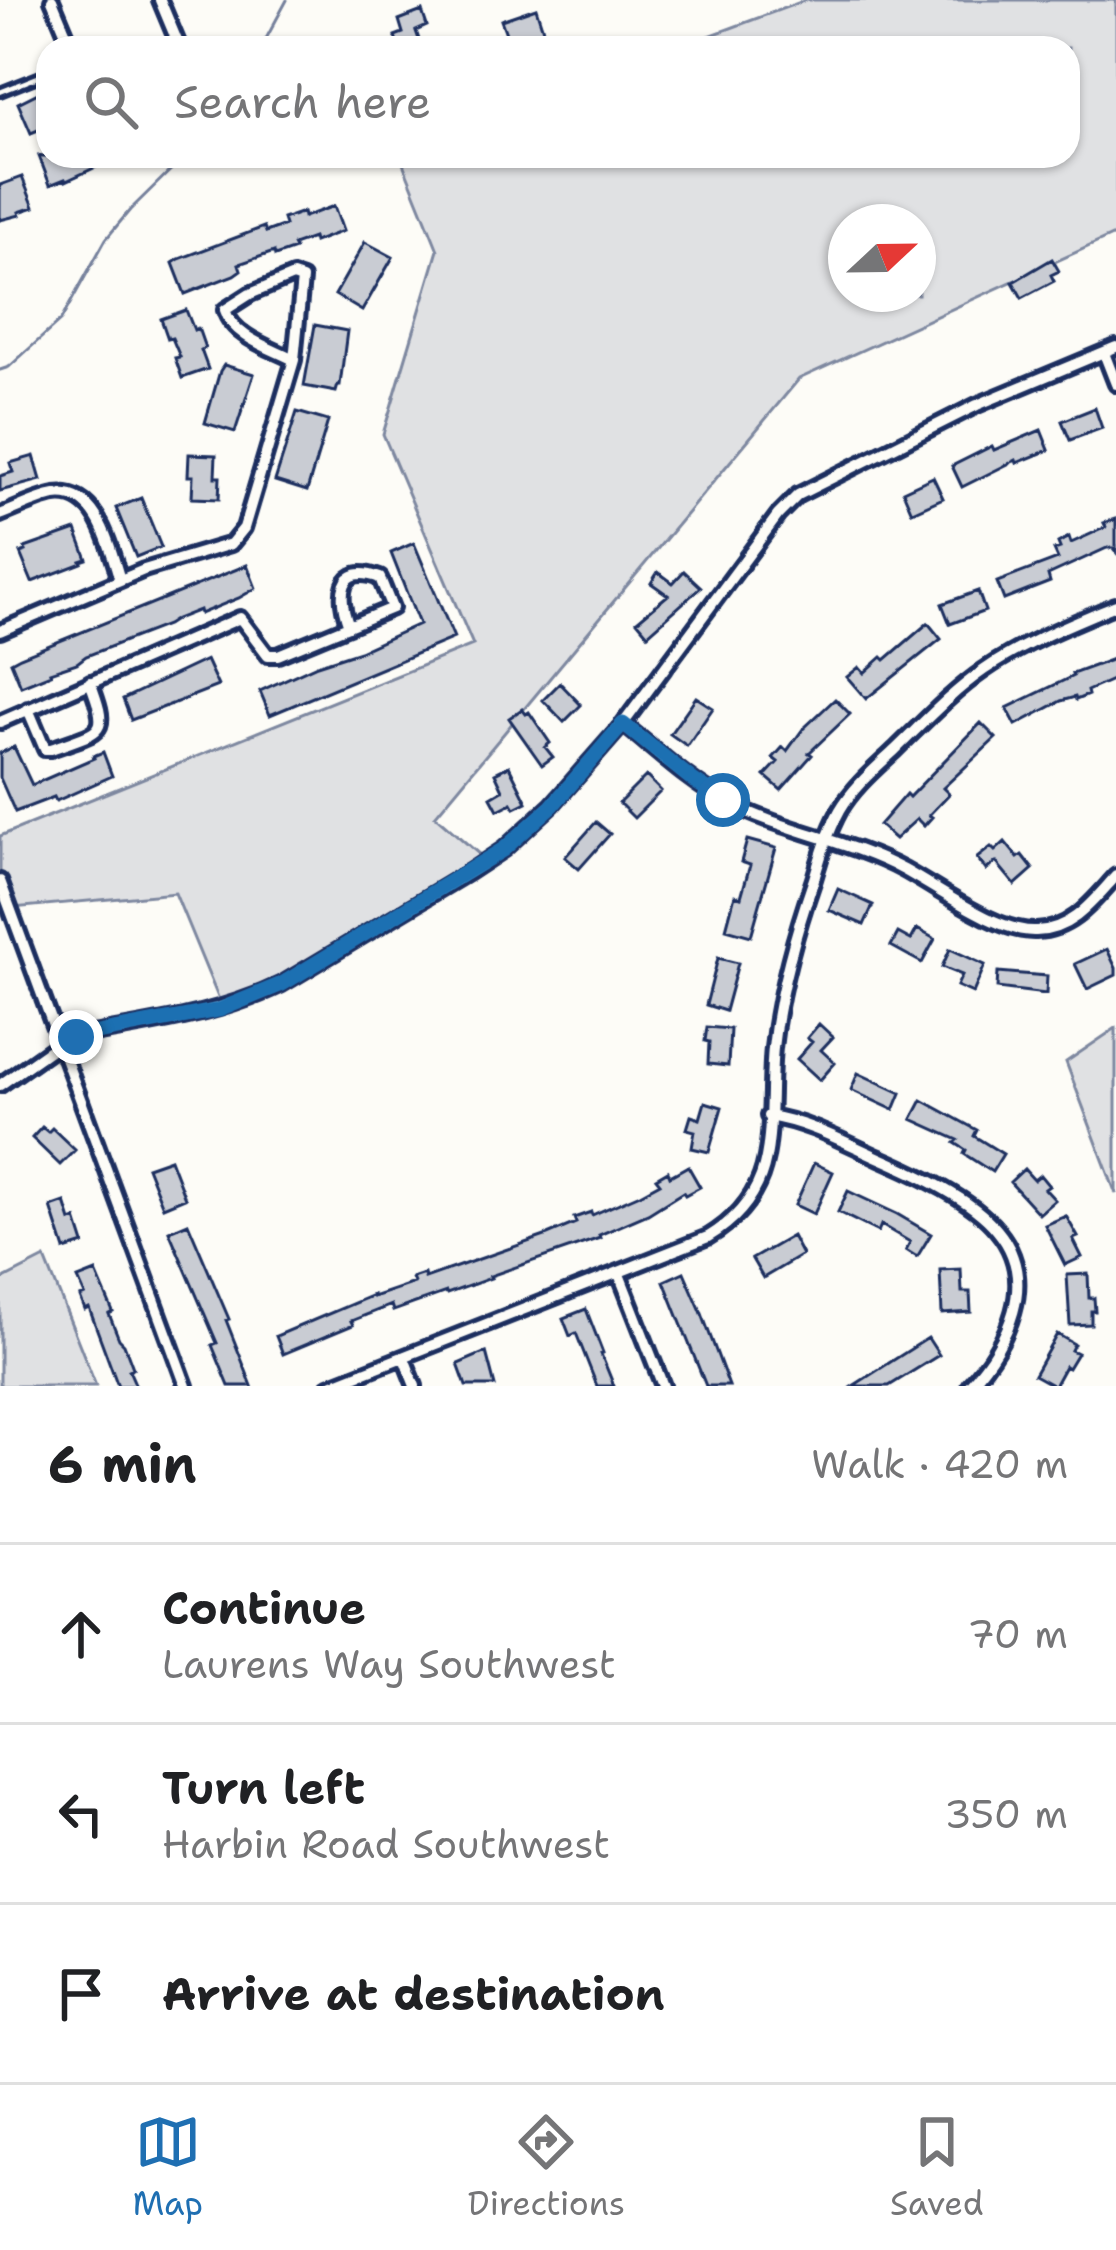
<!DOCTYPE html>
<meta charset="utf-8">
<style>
body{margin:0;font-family:"Shantell Sans",sans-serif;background:#f2f2f2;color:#202124}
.compass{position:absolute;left:828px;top:204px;width:108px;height:108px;border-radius:50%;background:#fff;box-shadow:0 3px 9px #0004;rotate:68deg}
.stop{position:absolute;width:36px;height:36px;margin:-27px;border:9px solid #1f6fb2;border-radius:50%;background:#fff}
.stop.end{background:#1f6fb2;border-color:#fff;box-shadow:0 3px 12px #0008}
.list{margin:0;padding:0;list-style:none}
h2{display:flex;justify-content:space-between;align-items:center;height:156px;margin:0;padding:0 48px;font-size:51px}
h2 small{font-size:39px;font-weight:400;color:#757577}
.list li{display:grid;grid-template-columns:78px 1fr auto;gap:36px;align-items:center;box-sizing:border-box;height:180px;padding:0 48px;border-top:3px solid #e0e0e0}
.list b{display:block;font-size:45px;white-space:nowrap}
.list p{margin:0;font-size:39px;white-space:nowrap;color:#757577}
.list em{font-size:39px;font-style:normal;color:#757577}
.icon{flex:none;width:66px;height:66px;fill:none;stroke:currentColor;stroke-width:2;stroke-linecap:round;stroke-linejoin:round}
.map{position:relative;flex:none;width:1116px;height:1386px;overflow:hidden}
.search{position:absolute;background:#fff;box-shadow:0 3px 9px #0004;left:36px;right:36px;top:36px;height:132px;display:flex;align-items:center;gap:30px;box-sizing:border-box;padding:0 42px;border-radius:36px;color:#757577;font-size:45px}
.sheet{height:696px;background:#fff}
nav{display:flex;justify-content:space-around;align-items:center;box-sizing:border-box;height:168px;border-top:3px solid #e0e0e0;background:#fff;font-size:33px;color:#757577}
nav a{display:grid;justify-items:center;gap:6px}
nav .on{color:#1f6fb2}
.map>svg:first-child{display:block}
.green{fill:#e0e1e3;stroke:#7e88a0;stroke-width:3;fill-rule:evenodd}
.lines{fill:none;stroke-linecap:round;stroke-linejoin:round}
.stream{stroke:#76819c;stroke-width:3}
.building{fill:#c9ccd3;stroke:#1b2f5e;stroke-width:3}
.service-casing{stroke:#1b2f5e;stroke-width:14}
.minor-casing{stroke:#1b2f5e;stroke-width:20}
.service{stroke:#fdfcf7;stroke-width:4.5}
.minor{stroke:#fdfcf7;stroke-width:10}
.route{stroke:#1f6fb2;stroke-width:15}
</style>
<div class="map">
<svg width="1116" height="1386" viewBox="0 0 1116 1386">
<rect width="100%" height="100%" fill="#fdfcf7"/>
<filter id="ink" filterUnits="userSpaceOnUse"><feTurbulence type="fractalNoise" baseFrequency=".00833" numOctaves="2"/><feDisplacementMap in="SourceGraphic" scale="24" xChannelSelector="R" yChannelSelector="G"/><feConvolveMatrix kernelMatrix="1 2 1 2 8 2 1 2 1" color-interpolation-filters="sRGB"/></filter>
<g filter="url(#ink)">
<path class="green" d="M806,0h310v234l-317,145 -364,437 52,45 -226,138 -39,8 -47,-114 -162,15 -13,-35v-37l473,-191 -90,-211 55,-184 -38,-94h668v-108h-391zM846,222h72v72h-72z
M1116,1028v166l-50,-132z
M45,1258l51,128h-96v-105z"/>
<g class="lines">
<path class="stream" d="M261,48l26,-48
M0,370l9,-3 52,-47 45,-81 24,-29 55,-54"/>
</g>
<path class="building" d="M536,8l10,31 -25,9 -3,-9 -9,3 -8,-22z
M422,11l5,15 -11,5 6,17h-23l-4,-12 8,-3 -4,-13z
M48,88v38l-17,7 -13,-30z
M39,156h52l5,11 -30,14 -1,-2 -15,6z
M22,177l12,30 -15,5 1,3 -20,5v-35z
M334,206l9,25 -29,11 -1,-4 -20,7 2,4 -20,7 -1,-4 -35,12 2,6 -7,5 -49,19 -12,-31 6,-4 85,-32 2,5 19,-7 -2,-6 20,-7 1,5z
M365,242l28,15 -31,54 -27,-16z
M1052,259l7,12 -8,4 3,6 -32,17 -9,-16z
M186,310l8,20 4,-2 7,20 -4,2 7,19 -26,9 -7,-20 5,-1 -8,-19 -4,1 -7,-20z
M315,325l32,6 -7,54h-2l-2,7 -32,-6z
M224,365l30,9 -19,58 -30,-9 15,-52z
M1095,408l7,20 -32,12 -8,-19z
M297,412l31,9 -21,70 -32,-10z
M1041,430l8,20 -32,13 -1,-3 -54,27 -10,-21 40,-20 2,4z
M189,454l27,1 -1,22h5l-1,22 -27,-1 1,-22h-5z
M34,456l7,24 -41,11v-15l13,-4 -3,-9z
M933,477l10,21 -31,14 -9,-21z
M141,498l20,49 -25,10 -20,-49z
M1116,519v33l-3,-4h-6l-59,27 2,7 -46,18 -7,-18 61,-23 -4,-9 6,-2 -2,-5 11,-6 2,6 35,-16 -2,-4z
M76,530l11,29 -6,2 1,2 -50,19 -12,-29 6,-2 -1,-3z
M414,543l40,95 -184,77 -10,-24 57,-26 43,-14 59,-27 -28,-71z
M247,565l9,23 -17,10 -39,16 -1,-4 -23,9 -9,6 -81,31 -9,7 -27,9 1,2 -30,12 -10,-24 9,-5z
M684,571l17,16 -53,47 -11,-13 31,-26 -17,-12 7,-11 15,11z
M978,591l7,20 -35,13 -8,-20z
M928,623l13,16 -75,60 -19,-22 12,-10 5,6 18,-16 3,3z
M1116,658v20l-29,13 1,4 -12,5 -1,-3 -14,4 -45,24 -9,-17 66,-32 -1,-2z
M206,660l12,26 -87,34 -8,-21z
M560,683l21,22 -17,17 -21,-22z
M696,697l17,11 -26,38 -17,-12z
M835,699l15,15 -41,39 3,2 -31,35 -16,-14 13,-14 -5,-4 10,-11 4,4 16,-22z
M522,709l4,5 3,-2 21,31 -5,4 8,10 -11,8 -33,-47z
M981,723l15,15 -53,50 6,6 -20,21 3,2 -8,9 -7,-7 -22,20 -16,-14 27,-31 3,3z
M14,747l18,38 62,-27 -1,-2 10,-4 9,24 -56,25 -2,-4 -39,15 -15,-34v-25z
M509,766l18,36 -12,6 -3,-5 -14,7 -7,-13 12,-7 -8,-17z
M646,776l15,15 -27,27 -15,-15z
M596,822l14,12 -31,35 -14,-12z
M747,840l29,8 -25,88 -25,-7 9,-34 6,2 9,-32 -9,-3z
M1005,842l13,16 4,-3 11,14 -18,16 -19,-23 -10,8 -9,-12 14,-11 4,4z
M838,889l35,16 -9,20 -35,-15z
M917,929l18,10 -13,24 -31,-17 7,-13 13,7z
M950,949l35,16 -12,28 -16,-7 5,-11 -20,-8z
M1107,949l9,19v7l-29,14 -12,-25z
M718,958l20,5 -13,48 -19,-6z
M998,972l49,4 -1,18 -49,-6z
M819,1024l14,13 -12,13 14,13 -15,17 -23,-21 15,-17 -5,-4z
M707,1027l23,2 -2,37 -20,-2 1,-22 -4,-1z
M858,1073l43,20 -7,17 -43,-20z
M922,1100l55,30 -3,6 29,18 -11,18 -28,-18 2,-4 -11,-7 3,-3 -46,-21z
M705,1102l17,5 -13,45 -17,-4 3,-17 -8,-2 4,-13 9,3z
M42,1127l6,5 4,-4 23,22 -15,15 -28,-27z
M170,1159l15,39 -22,9 -16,-40z
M814,1163l19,9 -19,42 -19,-9z
M688,1166l12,21 -15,8 -2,-3 -35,22 -49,21 1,3 -110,38 1,2 -44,16 -1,-2 -53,19 -2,-6 -40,16 2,4 -70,29 -7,-18 97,-41v2l41,-14 -2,-5 12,-4 1,4 120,-42 31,-13 -2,-5 17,-6 1,3 48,-21 20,-11 -4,-5 12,-7 2,5z
M1024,1169l10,11 6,-5 9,11 -4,3 10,11 -16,14 -29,-32z
M848,1191l49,23 34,20 -14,23 -11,-7 4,-8 -29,-17 -3,7 -40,-20z
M65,1202l6,19 5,-2 8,25 -19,6 -14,-43z
M1066,1216l12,21 -5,2 9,18 -17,8 -20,-40z
M188,1223l41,96 -3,1 26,66h-23l-17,-41 5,-2 -48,-112z
M792,1236l10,19 -39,23 -11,-19z
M961,1269l1,23h8l1,20 -29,2 -2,-44z
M96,1272l17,40 -4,2 10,25 5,5 9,24 -4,2 7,16h-18l-29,-78 -4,2 -5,-13 5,-2 -7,-16z
M684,1272l17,39 28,75h-23l-42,-105z
M1088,1274l1,24h5l1,13h-4v13l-21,1 -3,-50z
M586,1309l17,44 -2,1 13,32h-17l-21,-53 -6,3 -7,-18z
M1057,1334l17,10 -3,6 6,3 -9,15 -3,-2 -11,20 -20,-11z
M928,1338l11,17 -50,31h-36z
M486,1352l9,34h-29l-8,-22z"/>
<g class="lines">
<defs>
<path id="service" d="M0,92l48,-19"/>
<path id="minor" d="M52,0l20,48
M160,0l20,48
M293,276l9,3 -8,81c-23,-12 -61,-23 -69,-50l25,-16z
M1104,353l12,31
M0,515c17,-6 37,-17 55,-20 44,-6 55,54 65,85
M0,631l144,-61 87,-26 13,-16 50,-168
M28,709l17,40h6c50,-19 60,-12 39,-67
M0,722l240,-104 28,37h10l114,-47 -12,-30c-42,-16 -42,19 -31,48
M623,724c33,26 65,57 102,77 57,30 123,39 179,69 35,19 94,63 132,61 36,-1 57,-30 80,-55
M0,881l186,505
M0,1085l61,-43 15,-5c70,-13 141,-21 206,-53l187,-112 35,-23 48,-44 71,-81 155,-209 20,-20 179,-90 139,-58
M768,1116c40,6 76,26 112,42 37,16 92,41 117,72 43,51 10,114 -28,156
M619,1274l44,112
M404,1358l11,28
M329,1386l379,-149c25,-15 43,-34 53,-61 13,-35 8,-90 12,-128 6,-58 22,-114 41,-169 7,-24 14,-47 26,-69 14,-24 36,-42 56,-61 28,-27 56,-57 88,-79 41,-28 87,-46 132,-65"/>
</defs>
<use href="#service" class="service-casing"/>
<use href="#minor" class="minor-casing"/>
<use href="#service" class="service"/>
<use href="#minor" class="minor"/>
</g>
</g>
<g class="lines" filter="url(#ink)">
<path class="route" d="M76,1037l143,-27 63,-26 222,-135 48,-43 71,-82 71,57 29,19"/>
</g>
</svg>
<svg class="compass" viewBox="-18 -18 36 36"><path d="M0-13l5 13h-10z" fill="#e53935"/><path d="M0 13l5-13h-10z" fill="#757577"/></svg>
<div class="stop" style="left:723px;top:800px"></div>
<div class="stop end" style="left:76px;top:1037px"></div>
<div class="search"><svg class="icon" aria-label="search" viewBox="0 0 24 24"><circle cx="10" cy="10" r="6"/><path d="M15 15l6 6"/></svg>Search here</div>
</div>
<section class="sheet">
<h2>6 min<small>Walk · 420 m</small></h2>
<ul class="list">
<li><svg class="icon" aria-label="ahead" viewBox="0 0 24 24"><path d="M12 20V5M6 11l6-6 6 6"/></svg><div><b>Continue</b><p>Laurens Way Southwest</p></div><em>70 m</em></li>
<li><svg class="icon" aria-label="left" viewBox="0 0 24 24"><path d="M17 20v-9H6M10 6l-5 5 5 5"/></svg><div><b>Turn left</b><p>Harbin Road Southwest</p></div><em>350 m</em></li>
<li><svg class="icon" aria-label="arrive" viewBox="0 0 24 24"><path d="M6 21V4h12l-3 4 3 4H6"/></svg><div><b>Arrive at destination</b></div></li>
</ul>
</section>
<nav>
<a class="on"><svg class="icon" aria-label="map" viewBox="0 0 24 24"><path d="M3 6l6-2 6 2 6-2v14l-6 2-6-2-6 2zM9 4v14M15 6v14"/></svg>Map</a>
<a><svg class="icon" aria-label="directions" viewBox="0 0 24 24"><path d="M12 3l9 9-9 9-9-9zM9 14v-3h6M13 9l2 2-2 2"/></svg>Directions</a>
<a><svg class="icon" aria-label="saved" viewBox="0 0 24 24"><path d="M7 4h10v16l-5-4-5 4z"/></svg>Saved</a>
</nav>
